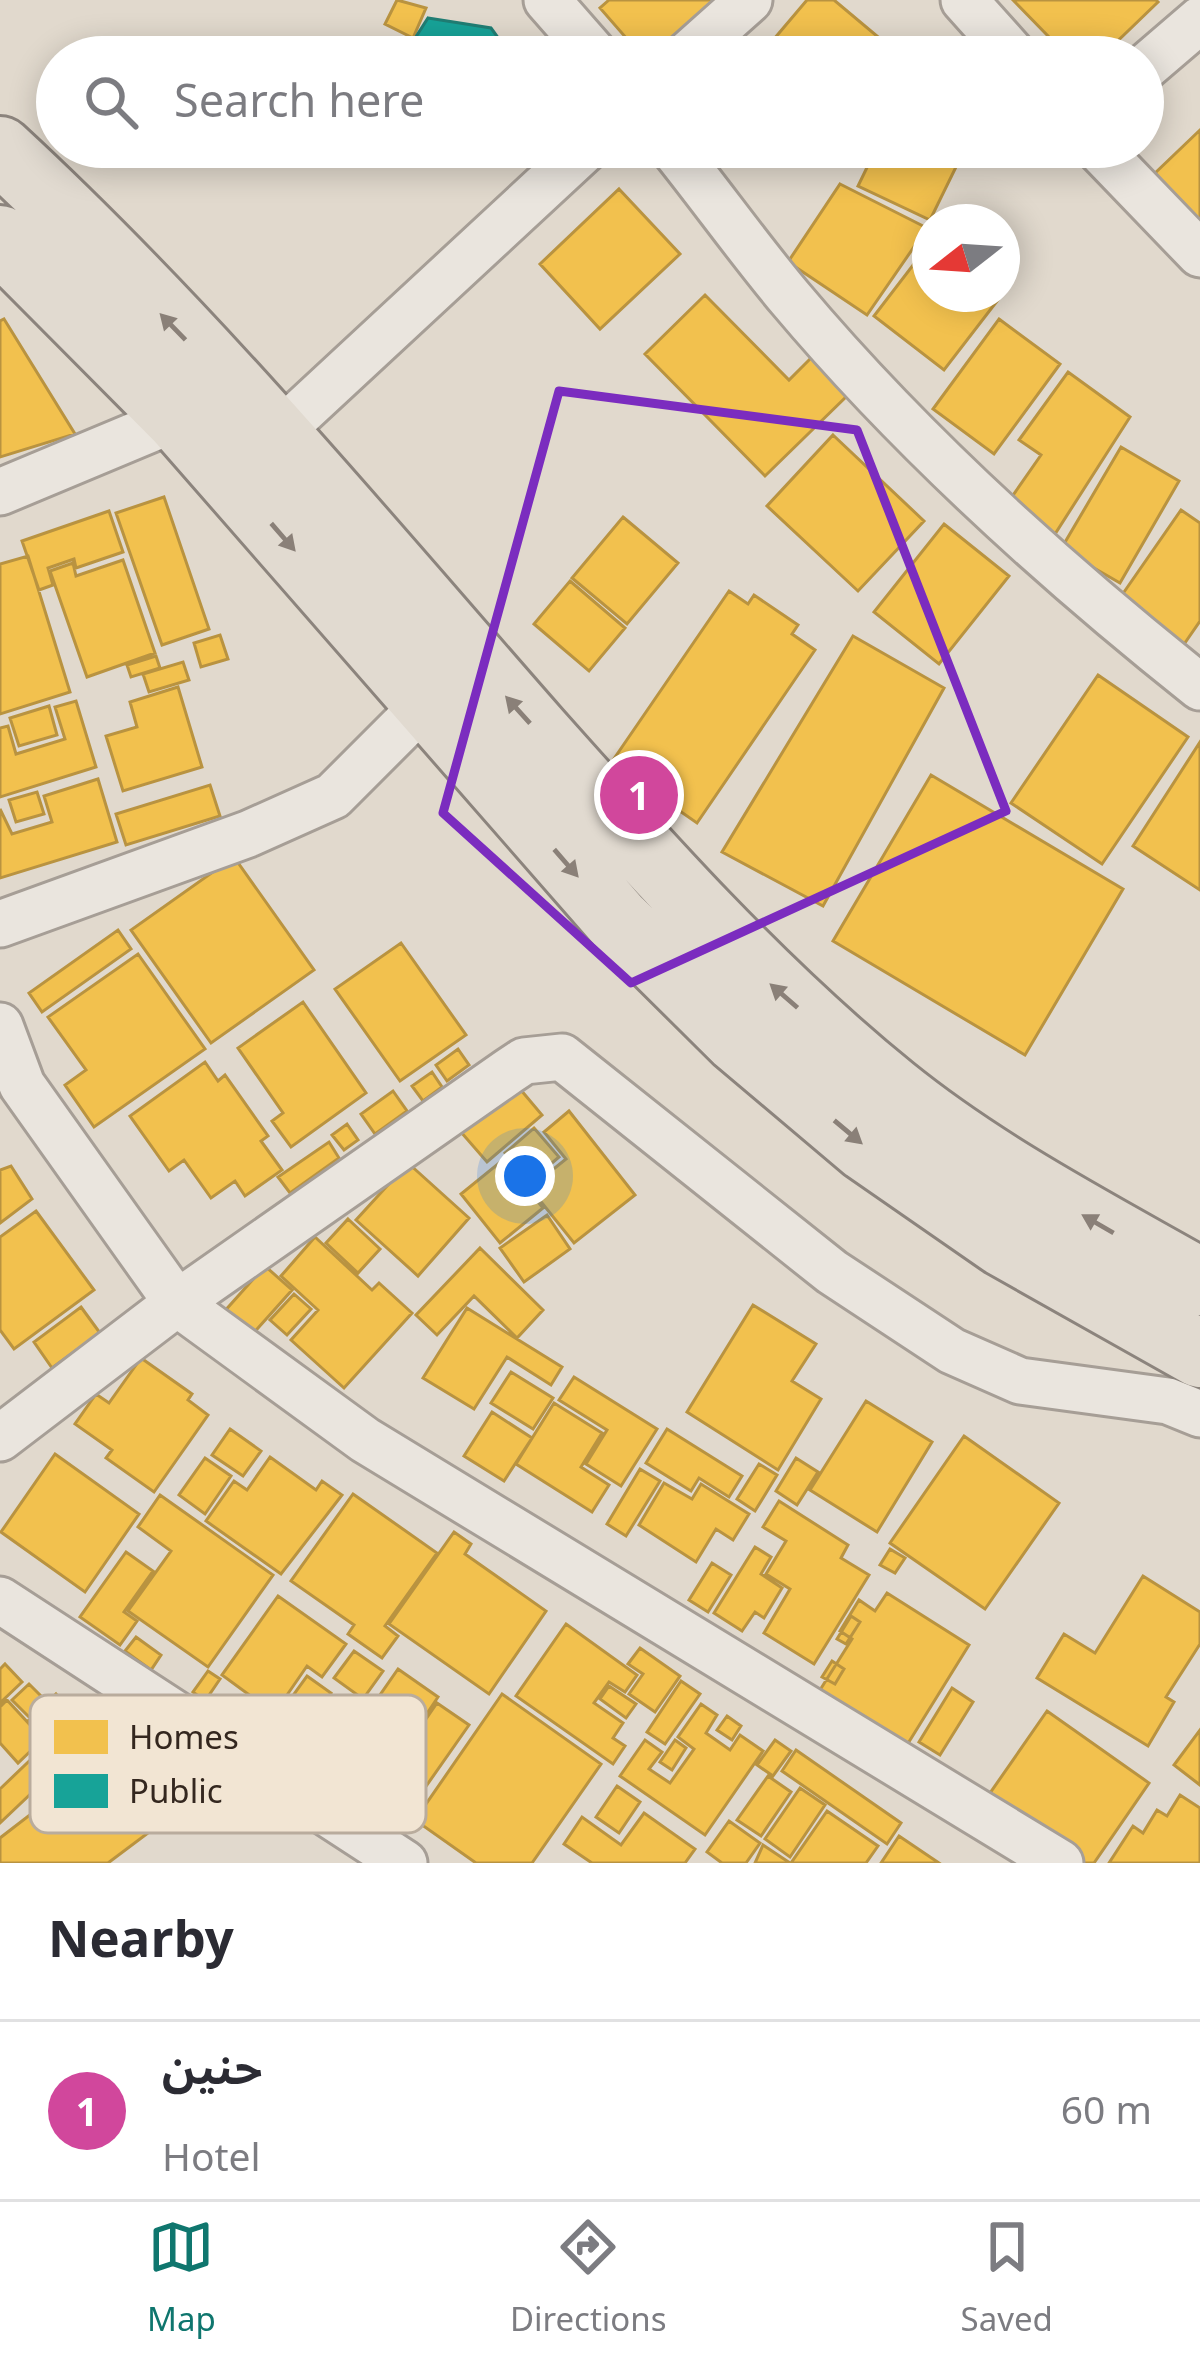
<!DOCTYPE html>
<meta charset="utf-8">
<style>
body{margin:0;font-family:Georgia,"Noto Sans Arabic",serif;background:#f7f7f7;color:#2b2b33}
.compass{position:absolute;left:912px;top:204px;width:108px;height:108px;border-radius:50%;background:#fff;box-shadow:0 6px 30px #0003;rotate:253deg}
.you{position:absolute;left:525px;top:1176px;width:42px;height:42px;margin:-30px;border:9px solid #fff;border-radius:50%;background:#1a73e8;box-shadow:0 0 0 18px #1a73e833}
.badge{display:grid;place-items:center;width:78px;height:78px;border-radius:50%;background:#0f766e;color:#fff;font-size:39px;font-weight:700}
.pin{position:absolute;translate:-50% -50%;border:6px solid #fff;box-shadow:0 3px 12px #0006}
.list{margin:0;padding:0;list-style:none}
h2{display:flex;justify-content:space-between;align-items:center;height:156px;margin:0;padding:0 48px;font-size:51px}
h2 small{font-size:39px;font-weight:400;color:#7c7c81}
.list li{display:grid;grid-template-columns:78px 1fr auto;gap:36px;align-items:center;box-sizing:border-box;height:180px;padding:0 48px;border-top:3px solid #e1e1e2}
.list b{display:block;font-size:45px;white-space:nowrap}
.list p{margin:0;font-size:39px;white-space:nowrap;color:#7c7c81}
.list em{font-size:39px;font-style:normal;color:#7c7c81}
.icon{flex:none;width:66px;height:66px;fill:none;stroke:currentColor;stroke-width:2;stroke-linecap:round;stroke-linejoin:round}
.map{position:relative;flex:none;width:1200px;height:1863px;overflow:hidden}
.search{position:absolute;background:#fff;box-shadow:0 6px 30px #0003;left:36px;right:36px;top:36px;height:132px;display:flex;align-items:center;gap:30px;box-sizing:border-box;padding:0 42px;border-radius:66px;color:#7c7c81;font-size:45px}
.sheet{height:336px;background:#fff}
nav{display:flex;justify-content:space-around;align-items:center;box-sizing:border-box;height:168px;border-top:3px solid #e1e1e2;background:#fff;font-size:33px;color:#7c7c81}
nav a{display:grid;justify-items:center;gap:6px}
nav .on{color:#0f766e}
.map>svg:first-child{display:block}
.homes{fill:#f2c14e;stroke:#b99340;stroke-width:3}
.public{fill:#17a398;stroke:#207e74;stroke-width:3}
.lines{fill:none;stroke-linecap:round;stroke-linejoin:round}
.street-casing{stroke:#a69e96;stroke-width:51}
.primary-casing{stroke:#8c847d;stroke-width:72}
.street{stroke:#eae5de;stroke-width:45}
.primary{stroke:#e1dad0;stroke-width:66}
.oneway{fill:#8a8078}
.marked{fill:none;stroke:#7b2cbf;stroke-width:9;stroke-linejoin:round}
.key{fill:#f2e5d3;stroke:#b9ac9d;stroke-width:3}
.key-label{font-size:33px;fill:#34271f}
</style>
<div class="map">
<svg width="1200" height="1863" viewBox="0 0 1200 1863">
<rect width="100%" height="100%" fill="#e1d9cd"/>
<path class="homes" d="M397,0l29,8 -13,30 -28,-14z
M609,0h125l-64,57h-47l5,-17 -28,-32z
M807,0h27l68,57h-133l-6,-5z
M1013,0h143l2,2 -57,55h-55l-9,-10 11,-11z
M1200,130v96l-47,-51z
M885,147h56l-5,11 20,9 -26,53 -72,-34 16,-33 7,3z
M840,184l87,44 -60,87 -79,-53z
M619,189l61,65 -80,75 -60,-65z
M930,243v51l74,-2 -60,78 -70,-54z
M705,295l84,85 24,-24 37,37 -85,83 -120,-122z
M4,319l71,115 -75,23v-136z
M999,319l61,45 -66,90 -61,-45z
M1068,372l62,45 -75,117 -46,-33 32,-46 -22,-15z
M833,435l91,86 -66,70 -91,-85z
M1121,447l58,34 -59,102 -59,-34z
M164,497l45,132 -47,16 -46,-132z
M1181,510l19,13v98l-20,29 -65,-45z
M109,511l14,41 -47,16 -2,-9 -26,9 5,17 -14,5 -17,-49z
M623,517l55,46 -51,61 -55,-46z
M944,524l65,52 -70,88 -65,-52z
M28,556l42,136 -70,22v-150z
M123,560l32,93 -68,24 -37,-106 23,-8 3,13z
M570,581l55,47 -36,43 -55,-47z
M729,591l19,13 6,-9 44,30 -6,9 23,16 -118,173 -86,-60z
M220,635l8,24 -27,8 -7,-24z
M853,636l91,52 -121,218 -101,-54z
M156,656l4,12 -29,9 -4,-12z
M183,662l6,18 -40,12 -6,-18z
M1098,675l90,62 -86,127 -91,-61z
M178,687l24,80 -79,24 -17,-55 31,-9 -7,-25z
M76,701l20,66 -96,30v-69l8,-2 8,28 49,-15 -10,-32z
M49,706l8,29 -38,11 -9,-28z
M1200,742v148l-67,-44z
M931,775l192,114 -98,166 -192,-114z
M98,779l19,63 -117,36v-69l12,25 40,-12 -8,-26z
M210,785l10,31 -94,29 -10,-31z
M37,792l7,22 -28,8 -7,-22z
M234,857l80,113 -103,73 -80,-113z
M118,930l13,19 -89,63 -13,-19z
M401,943l65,92 -66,46 -65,-92z
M138,954l67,95 -111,78 -29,-42 21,-15 -38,-53z
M303,1002l63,91 -75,54 -19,-26 11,-8 -45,-65z
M458,1049l11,16 -22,16 -11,-16z
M205,1062l13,19 7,-6 43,61 -7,5 21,29 -37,26 -10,-15 -24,17 -27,-38 -15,11 -39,-55z
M432,1072l10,15 -19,14 -11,-15z
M515,1083l27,32 -55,47 -27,-31z
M393,1091l14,20 -32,23 -14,-20z
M569,1111l66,84 -61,48 -44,-55 36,-29 -22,-27z
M347,1124l11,16 -14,10 -12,-15z
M534,1128l25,29 -29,25 -25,-29z
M329,1142l10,16 -49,35 -12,-16z
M504,1159l39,49 -43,35 -39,-49z
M408,1163l61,55 -51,58 -62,-56z
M11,1166l21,33 -32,24v-53z
M36,1211l58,79 -80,59 -14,-19v-93z
M547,1215l23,34 -46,33 -24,-34z
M348,1219l32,30 -22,24 -32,-30z
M315,1237l57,53 7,-7 33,30 -68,75 -53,-48 27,-30 -37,-34z
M480,1248l63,62 -26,28 -43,-42 -37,39 -21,-20z
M265,1266l27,24 -42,47 -27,-24z
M294,1294l17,15 -24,26 -17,-15z
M753,1305l63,39 -24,37 29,18 -43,71 -91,-58z
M81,1307l19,26 -48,35 -18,-26z
M467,1308l95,59 -11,18 -44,-28 -33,52 -51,-31z
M141,1358l51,36 -4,6 20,15 -54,77 -48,-34 6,-8 -37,-26 21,-30 13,9z
M511,1372l42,26 -20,31 -42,-26z
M574,1377l83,52 -36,57 -35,-22 21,-34 -48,-30z
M866,1401l66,41 -55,90 -67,-42z
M554,1403l48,30 -21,34 28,18 -17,27 -76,-48z
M492,1412l40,26 -28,43 -40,-25z
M230,1429l31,22 -18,25 -31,-21z
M667,1429l75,47 -13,21 -30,-19 -8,13 -45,-28z
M964,1436l95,67 -74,106 -95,-66z
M55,1454l84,60 -54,78 -84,-60z
M270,1457l46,33 6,-9 20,14 -61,79 -75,-53 28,-40 13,9z
M205,1458l26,18 -26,38 -26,-19z
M796,1458l22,14 -21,33 -21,-14z
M759,1464l18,11 -22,36 -18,-12z
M640,1469l20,12 -34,55 -19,-12z
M664,1483l28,16 9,-15 48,30 -16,26 -17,-11 -20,33 -57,-37z
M353,1494l84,59 -52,73 13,10 -16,22 -34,-24 6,-9 -63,-44z
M160,1495l113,80 -65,92 -80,-56 43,-60 -33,-24z
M779,1501l69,44 -7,13 28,17 -55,89 -50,-31 26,-44 -24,-15 20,-33 -23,-14z
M454,1532l17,12 -6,10 81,57 -57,83 -100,-70z
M755,1547l16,10 -10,17 21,14 -18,30 -9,-6 -13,19 -28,-18z
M890,1549l15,9 -10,15 -15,-8z
M126,1552l27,19 -29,41 13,9 -17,24 -40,-28z
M712,1563l19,12 -23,37 -19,-12z
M1143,1576l57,36v32l-34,53 8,5 -26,44 -111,-68 27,-44 31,19z
M887,1593l82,52 -62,100 -87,-55 32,-51 -12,-8 19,-31 16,11z
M278,1596l68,48 -24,33 -15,-11 -20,29 15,10 -13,19 -67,-49z
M851,1616l9,6 -14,22 -9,-5z
M566,1624l71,51 -12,17 -16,-10 -15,21 29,20 -10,15 12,8 -12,18 -97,-68z
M136,1637l25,18 -10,15 -26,-19z
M640,1648l40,28 -25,36 -26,-18 14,-20 -15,-10z
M354,1651l29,20 -20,28 -29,-21z
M832,1661l12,8 -9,15 -13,-7z
M5,1664l17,18 -22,21v-34z
M398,1669l40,28 -18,27 -40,-29z
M208,1671l12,8 -15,22 -12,-9z
M307,1676l24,17 -13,17 -24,-16z
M681,1681l19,13 -35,50 -18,-12z
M29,1684l17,17 -17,16 -17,-17z
M609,1686l27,18 -10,14 -26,-19z
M952,1688l21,14 -33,53 -21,-13z
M56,1694l18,19 -14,13 20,21 -80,76v-34l49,-47 -21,-21z
M502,1694l99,70 -69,99h-56l-61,-43z
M7,1700l36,39 -25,24 -18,-20v-36z
M437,1703l32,22 -54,77 -61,-42 12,-18 19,13 22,-31 10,8z
M701,1704l16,11 -11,18 24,17 10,-15 23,16 -58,84 -85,-59 25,-36 17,12 -13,17 21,14 24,-34 -16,-12z
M1047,1711l102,72 -55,80h-11l-95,-67z
M727,1716l14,10 -9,14 -15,-10z
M1200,1730v55l-26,-20z
M675,1740l11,8 -14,22 -12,-8z
M775,1740l16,11 -18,25 -16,-11z
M796,1750l105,73 -14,21 -105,-73z
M768,1776l23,16 -30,44 -24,-16z
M116,1782l36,48 -44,33h-108v-25l53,-41 16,21z
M617,1786l23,16 -21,31 -23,-16z
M800,1788l25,17 -35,52 -25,-18z
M1180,1795l20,13v55h-91l24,-37 10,7 14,-23 10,6z
M827,1811l51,35 -12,17h-75z
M644,1813l51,36 -10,14h-93l-28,-19 18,-27 39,28z
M729,1821l31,22 -14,20h-24l-15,-11z
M899,1836l40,27h-58z
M763,1845l27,18h-35z"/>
<path class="public" d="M428,18l63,10 21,29h-109z
M440,147h87l-21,16 -53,1z"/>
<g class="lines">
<defs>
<path id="street" d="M547,0l50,57
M964,0l51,57
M685,57l64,-57
M1143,69l57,-49
M672,147c40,50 77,102 118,151 121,144 263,272 410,389
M1097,147l103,107
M255,455l332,-308
M0,492l201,-84
M0,924l248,-90 85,-38 93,-93
M0,1026l22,59 155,218 188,137 695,423
M0,1438l177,-135 332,-232 15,-10 38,-4 270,215 120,79 68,30 148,20 32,13
M0,1600l404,263"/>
<path id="primary" d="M0,150c193,178 362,383 535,580 113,127 225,253 357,360 94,76 204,133 308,192
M0,239l179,180 438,501 120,119 129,109 137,95 197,111"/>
</defs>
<use href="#street" class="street-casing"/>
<use href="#primary" class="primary-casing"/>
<use href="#street" class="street"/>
<use href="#primary" class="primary"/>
</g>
<defs><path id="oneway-solid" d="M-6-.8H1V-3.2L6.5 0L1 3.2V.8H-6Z" transform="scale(3)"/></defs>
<g class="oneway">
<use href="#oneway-solid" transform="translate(173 327) rotate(-134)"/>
<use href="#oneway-solid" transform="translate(283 537) rotate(49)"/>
<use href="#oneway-solid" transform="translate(518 710) rotate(-132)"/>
<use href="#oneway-solid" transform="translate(566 863) rotate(49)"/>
<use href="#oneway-solid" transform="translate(784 996) rotate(-139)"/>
<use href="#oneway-solid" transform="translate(848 1132) rotate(40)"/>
<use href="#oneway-solid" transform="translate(1098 1224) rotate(-150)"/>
</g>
<path class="marked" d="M559,391l298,39 149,381 -375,172 -188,-170z"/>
<rect x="30" y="1695" width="396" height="138" rx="18" class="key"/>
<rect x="54" y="1720" width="54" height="34" fill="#f2c14e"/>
<rect x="54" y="1774" width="54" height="34" fill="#17a398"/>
<g class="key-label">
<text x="129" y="1749">Homes</text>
<text x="129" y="1803">Public</text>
</g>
</svg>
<svg class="compass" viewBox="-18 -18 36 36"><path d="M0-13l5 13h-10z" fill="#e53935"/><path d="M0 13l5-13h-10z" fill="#7c7c81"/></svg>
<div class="you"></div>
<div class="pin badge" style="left:639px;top:795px;background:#d1479c">1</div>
<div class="search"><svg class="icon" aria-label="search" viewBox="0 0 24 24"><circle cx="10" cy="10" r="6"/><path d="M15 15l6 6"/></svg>Search here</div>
</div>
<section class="sheet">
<h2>Nearby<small></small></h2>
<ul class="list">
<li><span class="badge" style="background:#d1479c">1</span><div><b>حنين</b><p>Hotel</p></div><em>60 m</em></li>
</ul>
</section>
<nav>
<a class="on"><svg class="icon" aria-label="map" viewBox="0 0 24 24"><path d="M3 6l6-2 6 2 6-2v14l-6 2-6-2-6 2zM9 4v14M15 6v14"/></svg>Map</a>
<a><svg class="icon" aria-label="directions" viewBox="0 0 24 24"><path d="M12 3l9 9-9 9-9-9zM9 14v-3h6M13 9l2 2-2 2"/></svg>Directions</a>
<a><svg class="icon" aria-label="saved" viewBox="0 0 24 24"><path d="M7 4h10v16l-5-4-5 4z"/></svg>Saved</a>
</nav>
